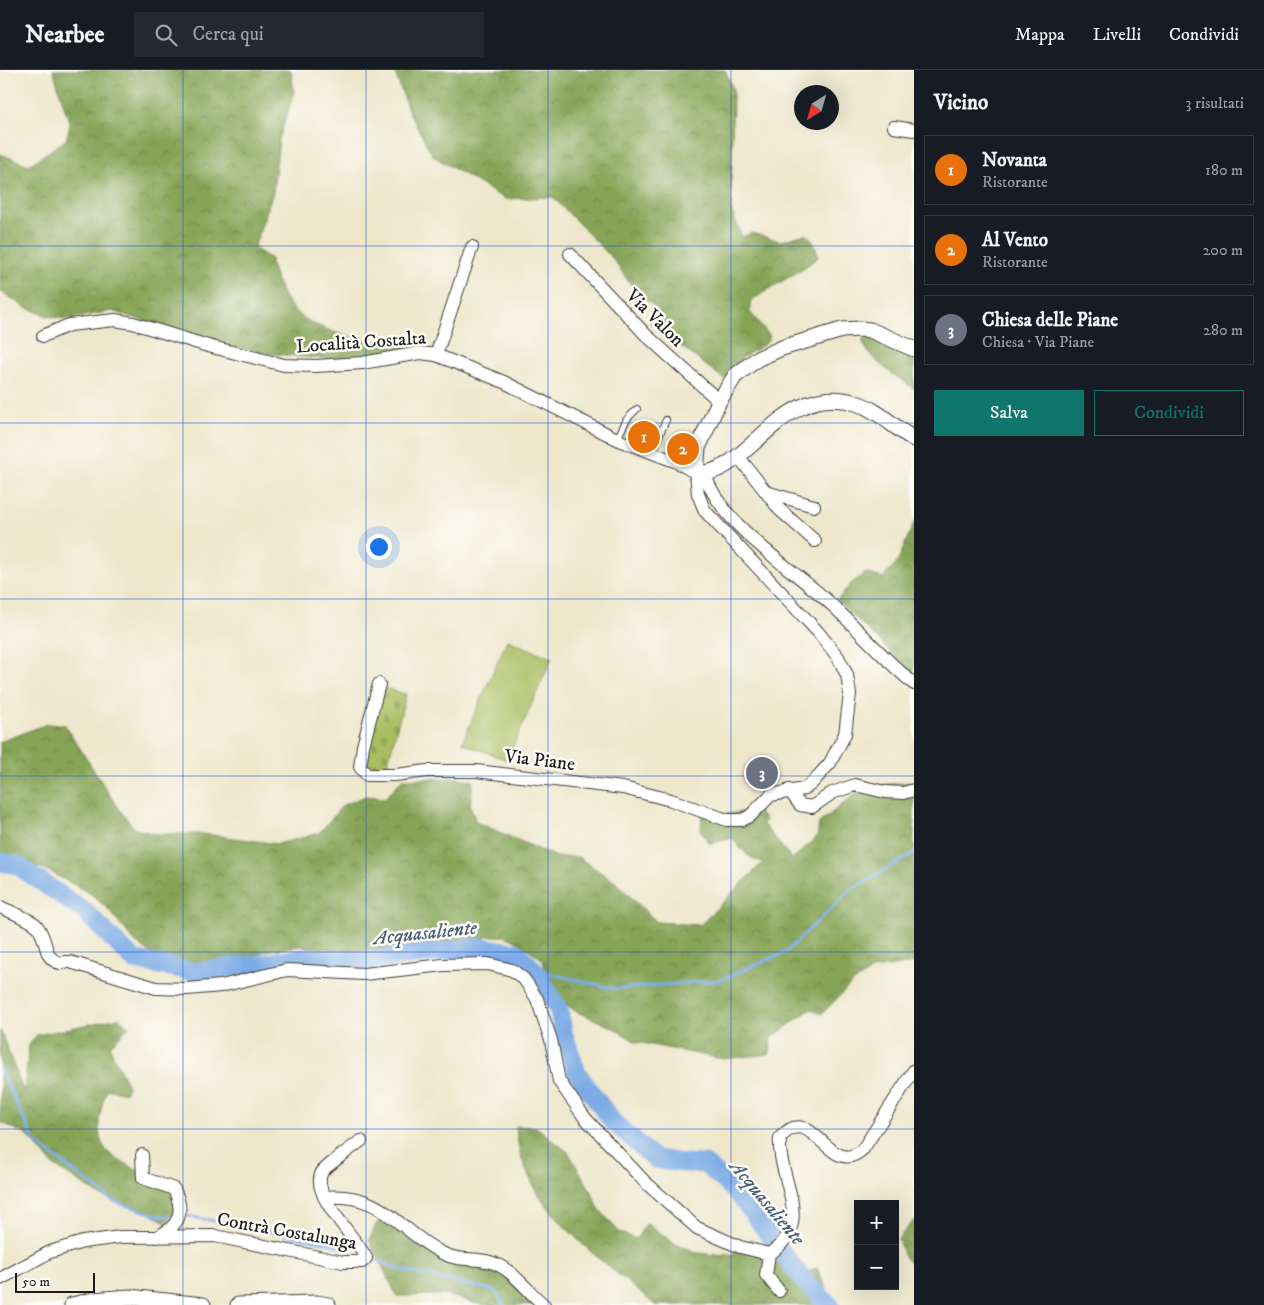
<!DOCTYPE html>
<html lang="it">
<meta charset="utf-8">
<style>
body{margin:0;font-family:"IM FELL DW Pica",serif;background:#242831;color:#f1f3f6}
.controls{position:absolute;right:15px;bottom:15px;display:grid;overflow:hidden;border-radius:0px;box-shadow:0 5px 20px #0002}
.controls button{width:45px;height:45px;display:grid;place-items:center;padding:0;border:0;border-bottom:1px solid #363941;background:#171b24;color:#f1f3f6;font:25px sans-serif}
.compass{position:absolute;left:794px;top:15px;width:45px;height:45px;border-radius:50%;background:#171b24;box-shadow:0 5px 20px #0002;rotate:217deg}
.scale{position:absolute;left:15px;bottom:12px;width:80px;box-sizing:border-box;padding-left:5px;border:2px solid #1c1c1c;border-top:0;font-size:14px;line-height:18px;white-space:nowrap;color:#1c1c1c;-webkit-text-stroke:4px #fdfcf7;paint-order:stroke}
.you{position:absolute;left:378px;top:476px;width:18px;height:18px;margin:-12px;border:4px solid #fff;border-radius:50%;background:#1a73e8;box-shadow:0 0 0 8px #1a73e833}
.badge{display:grid;place-items:center;width:32px;height:32px;border-radius:50%;background:#0f766e;color:#fff;font-size:16px;font-weight:700}
.pin{position:absolute;translate:-50% -50%;border:2px solid #fff;box-shadow:0 1px 5px #0006}
.list{margin:0;padding:0;list-style:none}
h2{display:flex;justify-content:space-between;align-items:center;height:65px;margin:0;padding:0 20px;font-size:21px}
h2 small{font-size:16px;font-weight:400;color:#9ea1a6}
.list li{display:grid;grid-template-columns:32px 1fr auto;gap:15px;align-items:center;box-sizing:border-box;height:70px;margin:0 10px 10px;padding:0 10px;border:1px solid #363941;border-radius:0px}
.list b{display:block;font-size:19px;white-space:nowrap}
.list p{margin:0;font-size:16px;white-space:nowrap;color:#9ea1a6}
.list em{font-size:16px;font-style:normal;color:#9ea1a6}
.actions{display:flex;gap:10px;padding:15px 20px}
.actions a{flex:1;padding:11px 0;border:1px solid #0f766e;border-radius:0px;text-align:center;font-size:18px;color:#0f766e}
.actions .main{background:#0f766e;color:#fff}
.icon{flex:none;width:28px;height:28px;fill:none;stroke:currentColor;stroke-width:2;stroke-linecap:round;stroke-linejoin:round}
.map{position:relative;flex:none;width:914px;height:1235px;overflow:hidden}
header{display:flex;align-items:center;gap:30px;box-sizing:border-box;height:70px;padding:0 25px;background:#171b24;border-bottom:1px solid #363941}
header strong{font-size:24px}
nav{display:flex;gap:28px;margin-inline-start:auto;font-size:18px}
.search{width:350px;height:45px;background:#242831;display:flex;align-items:center;gap:12px;box-sizing:border-box;padding:0 18px;border-radius:0px;color:#9ea1a6;font-size:19px}
main{display:flex}
aside{flex:1;background:#171b24}
.map>svg:first-child{display:block}
.forest{fill:url(#forest-crowns);stroke:#51603a}
.cemetery{fill:url(#cemetery-stones);stroke:#626c3e}
.pitch{fill:#a9bd61;stroke:#626c3e}
.lines{fill:none;stroke-linecap:round;stroke-linejoin:round}
.stream{stroke:#7babe5;stroke-width:3}
.river{stroke:#7babe5;stroke-width:19}
.service-casing{stroke:#3c3a36;stroke-width:8}
.minor-casing{stroke:#3c3a36;stroke-width:14}
.tertiary-casing{stroke:#3c3a36;stroke-width:17}
.service{stroke:#fff;stroke-width:6}
.minor{stroke:#fff;stroke-width:12}
.tertiary{stroke:#fff;stroke-width:15}
.grid{fill:none;stroke:#1d4ed8;stroke-width:1;stroke-opacity:0.55}
.labels{text-anchor:middle;stroke-width:5;stroke-linejoin:round;paint-order:stroke}
.street-label{font-size:19px;fill:#1c1c1c;stroke:#fdfcf7}
.water-label{font-size:20px;font-style:italic;fill:#475c76;stroke:#fdfcf7}
</style>
<header>
<strong>Nearbee</strong>
<div class="search"><svg class="icon" aria-label="search" viewBox="0 0 24 24"><circle cx="10" cy="10" r="6"/><path d="M15 15l6 6"/></svg>Cerca qui</div>
<nav><a>Mappa</a><a>Livelli</a><a>Condividi</a></nav>
</header>
<main>
<div class="map">
<svg width="914" height="1235" viewBox="0 0 914 1235">
<defs>
<pattern id="forest-crowns" width="20" height="18" patternUnits="userSpaceOnUse" patternTransform="scale(1.25)"><rect width="20" height="18" fill="#86a457"/><path d="M2 6a3 3 0 1 1 6 0M12 15a3 3 0 1 1 6 0" fill="none" stroke="#6d8547"/></pattern>
<pattern id="cemetery-stones" width="16" height="16" patternUnits="userSpaceOnUse" patternTransform="scale(1.25)"><rect width="16" height="16" fill="#a9bd61"/><path d="M2 7V4a2 2 0 0 1 4 0v3zM10 15v-3a2 2 0 0 1 4 0v3z" fill="#91a254"/></pattern>
</defs>
<rect width="100%" height="100%" fill="#fdfcf7"/>
<filter id="ink" filterUnits="userSpaceOnUse"><feTurbulence type="fractalNoise" baseFrequency=".02" numOctaves="2"/><feDisplacementMap in="SourceGraphic" scale="10" xChannelSelector="R" yChannelSelector="G"/><feConvolveMatrix kernelMatrix="1 2 1 2 8 2 1 2 1" color-interpolation-filters="sRGB"/></filter>
<filter id="wash" filterUnits="userSpaceOnUse"><feTurbulence type="fractalNoise" baseFrequency=".0096" numOctaves="4" result="noise"/><feDisplacementMap in="SourceGraphic" scale="20" xChannelSelector="R" yChannelSelector="G"/><feGaussianBlur stdDeviation="1.12" result="paint"/><feColorMatrix in="noise" values="0 0 0 0 0 0 0 0 0 0 0 0 0 0 0 0 0 1.4 0 .05"/><feComposite in="paint" operator="in"/></filter>
<g filter="url(#wash)">
<rect width="100%" height="100%" fill="#eee7cc"/>
<path class="forest" d="M53,0h238l3,23 -15,46 -6,53 -19,56 17,11v6c5,13 10,27 18,39 21,31 91,39 126,44l-33,9 -56,2 -60,-6 -47,-9 -107,-33 -44,8 -21,-3 -22,-9 -25,-16v-137l29,11 37,-25 4,-15z
M394,0h331l8,18 -2,121 11,28 10,-4 28,8 26,-7c8,6 10,14 12,23 -21,18 -46,28 -68,45v10l20,24 -4,7 -24,15 -18,21 -74,-56 10,-12 -25,-20 -22,-32 -60,-62 -48,2 -72,-43 -24,-44z
M867,267l47,20v32c-17,-13 -45,-28 -52,-49z
M914,452v153l-77,-75 15,-17 13,-10 18,5 15,-17z
M47,654l18,1 53,83 17,21 20,5h49l74,10 41,-11 24,-28 23,-9 19,2 18,-19 56,-1 14,3 -3,24 6,17 81,35h21l37,25 42,40 43,3 63,-63c-14,-3 -23,-12 -30,-24l-23,6 -9,-13 1,-22 25,5 29,-5 9,11 -2,4 29,35 25,-22 2,-14 46,-37 49,-4v181l-40,6 -23,15 -29,30 -11,-5 -40,29 -1,16 -47,5 -87,-17 -24,-15 -37,-16 -18,-14 -15,-38 -22,-16 -15,-7h-15l-34,7 -86,7h-30l-40,-4 -34,5 -32,12 -34,4 -31,-4 -15,-7 -19,-14 -26,-32 -18,-16 -46,-25 -45,-12v-115z
M119,948l10,9 -19,19c4,15 13,26 18,41l-3,6 -18,-4c-30,87 31,62 71,110l-6,17 -7,6 -14,-8 -52,-19 -46,-30 -26,-30 -27,-13v-92l24,62 5,-47 8,-10z
M516,1056l20,1 32,25 23,39 8,18 20,23 17,7 11,-16 26,20 26,10 25,3 2,-3 7,3 2,-4 16,-13 15,9 20,24 8,3 9,-1 14,-6 10,22 -4,3 9,1 3,9 3,2h-183c-55,-48 -135,-97 -139,-179z
M389,1142l56,39 46,9 55,45h-64l-34,-10 -51,1 -28,-55 7,-17z
M914,1150v47l-10,-10 -6,-18z"/>
<path class="cemetery" d="M380,617l26,7 -20,75 -24,-7z"/>
<path class="pitch" d="M507,570l45,18 -45,102 -45,-17z"/>
<g class="lines">
<path class="stream" d="M535,900l80,19 105,-9 66,-28 63,-61 65,-38
M0,999l35,73 78,59 46,15h11
M188,1146l141,27 25,10
M378,1191l23,9 95,21 8,14"/>
<path class="river" d="M0,792l17,3 67,46 50,49 61,12 111,-14 57,3 117,-14 37,6 20,20 22,37 4,22 14,41 35,48 43,38 27,4 23,1c9,8 18,15 26,23 36,38 58,85 99,118"/>
</g>
</g>
<g filter="url(#ink)">
<g class="lines">
<defs>
<path id="service" d="M617,369l10,-20 10,-10
M652,382l14,-32"/>
<path id="minor" d="M894,57l20,3
M570,184l76,81 73,66
M43,266l26,-11 46,-5 18,3 75,23 76,19 32,1 46,-3 58,-10 16,2 68,27 117,59 56,21 19,11 2,21 7,17 113,121 20,25 9,18 3,19 -5,40 -15,29 -19,21 -7,5 -33,6 -21,21 -8,4h-15l-56,-20 -48,-12 -147,-17h-49l-32,4h-28l-7,-8 3,-21 16,-62
M436,285l36,-108
M738,386l42,54 35,31
M705,403c13,51 89,96 127,132 28,26 53,55 82,79
M766,422l48,14
M789,720l11,15 12,2 20,-14 23,-8 30,7 18,1 11,-3
M0,837c7,3 32,13 36,18 13,14 6,34 24,38
M65,892h5l86,26 31,1 34,-3 66,-16 77,4 79,-9 45,-1 24,6 12,9 13,20 14,41 8,41 26,37 60,64 52,46 43,19 29,7c48,-31 8,-74 11,-116 33,-39 49,43 83,11l51,-79
M142,1085l1,23 31,11c11,24 6,36 -17,48
M324,1127c60,-5 72,32 118,56 17,9 32,4 48,9 21,5 38,30 54,43
M769,1184l-3,21 13,16
M0,1209l50,-27 33,-10 38,-5 94,-1 128,26h19l4,-4c-9,-20 -57,-64 -44,-86 1,-3 33,-27 39,-31"/>
<path id="tertiary" d="M914,279l-44,-19 -10,-1 -18,1 -60,18 -25,11 -22,17 -16,25 -21,47 -2,25c50,6 85,-94 160,-70 23,7 38,25 58,36
M72,1235l21,-5 36,-3 74,8
M238,1235l79,-2 11,2"/>
</defs>
<use href="#service" class="service-casing"/>
<use href="#minor" class="minor-casing"/>
<use href="#tertiary" class="tertiary-casing"/>
<use href="#service" class="service"/>
<use href="#minor" class="minor"/>
<use href="#tertiary" class="tertiary"/>
</g>
</g>
<path class="grid" d="M183,0v1235M366,0v1235M548,0v1235M731,0v1235M0,176h914M0,353h914M0,529h914M0,706h914M0,882h914M0,1059h914"/>
<g class="labels">
<g class="street-label">
<text transform="translate(656 247) rotate(45)" y="7">Via Valon</text>
<text transform="translate(361 271) rotate(-4)" y="7">Località Costalta</text>
<text transform="translate(540 689) rotate(7)" y="7">Via Piane</text>
<text transform="translate(287 1160) rotate(10)" y="7">Contrà Costalunga</text>
</g>
<g class="water-label">
<text transform="translate(425 862) rotate(-6)" y="7">Acquasaliente</text>
<text transform="translate(768 1132) rotate(50)" y="7">Acquasaliente</text>
</g>
</g>
</svg>
<div class="controls">
<button>+</button>
<button>−</button>
</div>
<svg class="compass" viewBox="-18 -18 36 36"><path d="M0-13l5 13h-10z" fill="#e53935"/><path d="M0 13l5-13h-10z" fill="#9ea1a6"/></svg>
<div class="scale">50 m</div>
<div class="you"></div>
<div class="pin badge" style="left:644px;top:367px;background:#e8710a">1</div>
<div class="pin badge" style="left:683px;top:379px;background:#e8710a">2</div>
<div class="pin badge" style="left:762px;top:703px;background:#6b7280">3</div>
</div>
<aside>
<h2>Vicino<small>3 risultati</small></h2>
<ul class="list">
<li><span class="badge" style="background:#e8710a">1</span><div><b>Novanta</b><p>Ristorante</p></div><em>180 m</em></li>
<li><span class="badge" style="background:#e8710a">2</span><div><b>Al Vento</b><p>Ristorante</p></div><em>200 m</em></li>
<li><span class="badge" style="background:#6b7280">3</span><div><b>Chiesa delle Piane</b><p>Chiesa · Via Piane</p></div><em>280 m</em></li>
</ul>
<div class="actions"><a class="main">Salva</a><a>Condividi</a></div>
</aside>
</main>
